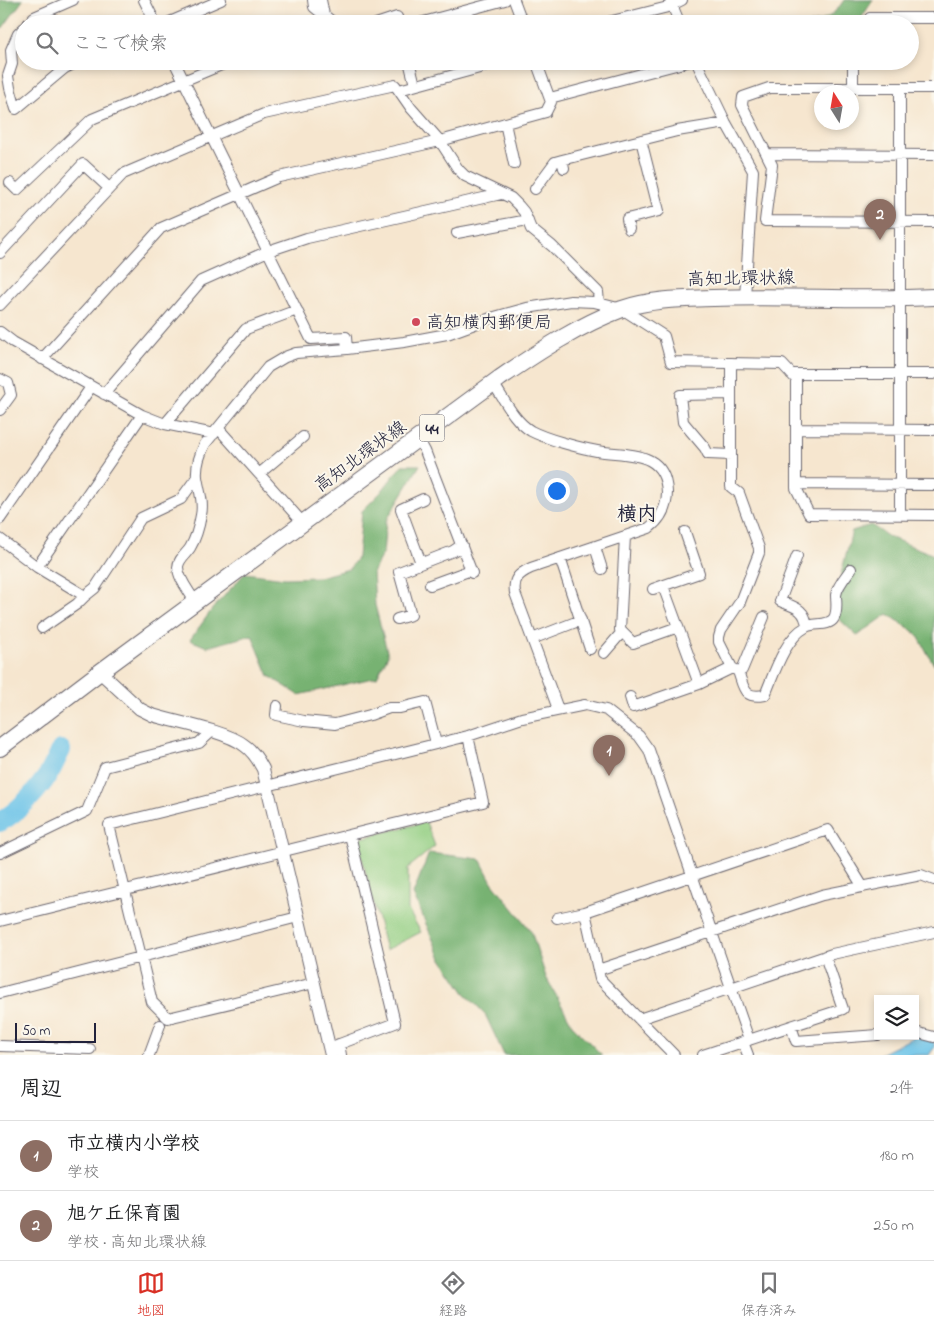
<!DOCTYPE html>
<html lang="ja">
<meta charset="utf-8">
<style>
body{margin:0;font-family:"Indie Flower","Klee One",sans-serif;background:#f6f6f6;color:#202124}
.controls{position:absolute;right:15px;bottom:15px;display:grid;overflow:hidden;border-radius:0px;box-shadow:0 2px 8px #0003}
.controls button{width:45px;height:45px;display:grid;place-items:center;padding:0;border:0;border-bottom:1px solid #e0e0e0;background:#fff;color:#202124;font:25px sans-serif}
.compass{position:absolute;left:814px;top:85px;width:45px;height:45px;border-radius:50%;background:#fff;box-shadow:0 2px 8px #0003;rotate:349deg}
.scale{position:absolute;left:15px;bottom:12px;width:81px;box-sizing:border-box;padding-left:5px;border:2px solid #22223b;border-top:0;font-size:14px;line-height:18px;white-space:nowrap;color:#22223b;-webkit-text-stroke:4px #fbf7ec;paint-order:stroke}
.you{position:absolute;left:556px;top:490px;width:18px;height:18px;margin:-12px;border:4px solid #fff;border-radius:50%;background:#1a73e8;box-shadow:0 0 0 8px #1a73e833}
.badge{display:grid;place-items:center;width:32px;height:32px;border-radius:50%;background:#d93025;color:#fff;font-size:16px;font-weight:700}
.pin{position:absolute;translate:-50% -41px;filter:drop-shadow(0 1px 2px #0008)}
.pin::after{content:'';position:absolute;top:26px;width:18px;height:15px;background:inherit;clip-path:polygon(0 0,100% 0,50% 100%)}
.list{margin:0;padding:0;list-style:none}
h2{display:flex;justify-content:space-between;align-items:center;height:65px;margin:0;padding:0 20px;font-size:21px}
h2 small{font-size:16px;font-weight:400;color:#757577}
.list li{display:grid;grid-template-columns:32px 1fr auto;gap:15px;align-items:center;box-sizing:border-box;height:70px;padding:0 20px;border-top:1px solid #e0e0e0}
.list b{display:block;font-size:19px;white-space:nowrap}
.list p{margin:0;font-size:16px;white-space:nowrap;color:#757577}
.list em{font-size:16px;font-style:normal;color:#757577}
.icon{flex:none;width:28px;height:28px;fill:none;stroke:currentColor;stroke-width:2;stroke-linecap:round;stroke-linejoin:round}
.map{position:relative;flex:none;width:934px;height:1055px;overflow:hidden}
.search{position:absolute;background:#fff;box-shadow:0 2px 8px #0003;left:15px;right:15px;top:15px;height:55px;display:flex;align-items:center;gap:12px;box-sizing:border-box;padding:0 18px;border-radius:28px;color:#757577;font-size:19px}
.sheet{height:205px;background:#fff}
nav{display:flex;justify-content:space-around;align-items:center;box-sizing:border-box;height:70px;border-top:1px solid #e0e0e0;background:#fff;font-size:14px;color:#757577}
nav a{display:grid;justify-items:center;gap:2px}
nav .on{color:#d93025}
.map>svg:first-child{display:block}
.green{fill:#94cf84;stroke:#5b7860}
.forest{fill:#77b272;stroke:#4c6a56}
.water{fill:#6ac3e8;stroke:#467292}
.lines{fill:none;stroke-linecap:round;stroke-linejoin:round}
.river{stroke:#6ac3e8;stroke-width:20}
.minor-casing{stroke:#6c676f;stroke-width:12}
.tertiary-casing{stroke:#6c676f;stroke-width:14}
.primary-casing{stroke:#6c676f;stroke-width:18}
.minor{stroke:#fff;stroke-width:10}
.tertiary{stroke:#fff;stroke-width:12}
.primary{stroke:#fff;stroke-width:16}
.poi-dot{fill:#d1495b;stroke:#fbf7ec;stroke-width:2}
.labels{text-anchor:middle;stroke-width:4;stroke-linejoin:round;paint-order:stroke}
.shield{fill:#fbf7ec;stroke:#636270;stroke-width:1}
.shield-label{font-size:16px;font-weight:bold;fill:#22223b}
.street-label{font-size:18px;fill:#22223b;stroke:#fbf7ec}
.poi-label{font-size:18px;fill:#22223b;stroke:#fbf7ec;text-anchor:start}
.quarter-label{font-size:20px;font-weight:bold;fill:#22223b;stroke:#fbf7ec}
</style>
<div class="map">
<svg width="934" height="1055" viewBox="0 0 934 1055">
<rect width="100%" height="100%" fill="#fbf7ec"/>
<filter id="ink" filterUnits="userSpaceOnUse"><feTurbulence type="fractalNoise" baseFrequency=".02" numOctaves="2"/><feDisplacementMap in="SourceGraphic" scale="10" xChannelSelector="R" yChannelSelector="G"/><feConvolveMatrix kernelMatrix="1 2 1 2 8 2 1 2 1" color-interpolation-filters="sRGB"/></filter>
<filter id="wash" filterUnits="userSpaceOnUse"><feTurbulence type="fractalNoise" baseFrequency=".0096" numOctaves="4" result="noise"/><feDisplacementMap in="SourceGraphic" scale="20" xChannelSelector="R" yChannelSelector="G"/><feGaussianBlur stdDeviation="1.12" result="paint"/><feColorMatrix in="noise" values="0 0 0 0 0 0 0 0 0 0 0 0 0 0 0 0 0 1.4 0 .05"/><feComposite in="paint" operator="in"/></filter>
<g filter="url(#wash)">
<rect width="100%" height="100%" fill="#f6e6cf"/>
<path class="green" d="M426,822l9,24 -27,22v42l13,22 -35,18 -29,-111z"/>
<path class="forest" d="M0,0h23l-21,29 -2,-1z
M844,0h29l-11,17 -2,7h-51c18,-4 25,-9 35,-24z
M402,465h18l-34,56 -3,32 -10,18 2,34 13,50 -11,22 -78,18 -30,-19 -17,-41 -45,12 -17,-7 23,-32 32,-35 40,5 34,-1 30,-8 9,-12 4,-46 19,-19z
M871,525l18,12 45,18v110l-17,-31 -29,-20 -31,22 -22,-21 7,-45 10,-39z
M429,853l51,6 12,23 39,49 15,46 27,49 29,29h-98l-19,-41 -20,-21 -25,-37 -27,-62z"/>
<path class="water" d="M916,1036l18,6v6l-5,7h-51z"/>
<g class="lines">
<path class="river" d="M0,822c17,-10 35,-28 46,-44 6,-8 10,-19 15,-28"/>
</g>
</g>
<g filter="url(#ink)">
<g class="lines">
<defs>
<path id="minor" d="M144,0l12,24
M313,0l1,7 21,17
M321,0l3,15
M514,0l9,24
M670,0l10,24
M28,24l6,-7 39,-17
M165,24l56,-24
M376,24l21,-7 2,7
M416,24l89,-24
M600,24l68,-17 14,-7
M868,24l2,-6h64
M24,28l-6,6 -7,16 1,14 -4,12 2,12 6,21 49,-41 15,-7
M174,61l137,278 35,-2 1,12
M409,61l6,24
M696,61l30,62 27,48 -8,126
M853,88v-27
M934,88h-165l-26,9 -1,8 30,60 -7,56 169,1
M399,90l106,-29
M550,98l141,-37
M505,123l9,41
M767,154l167,1
M564,168l-2,-8 115,-29 49,-8
M10,183l7,7 75,-71 139,-58
M535,189l20,-27 7,-2
M629,229l-2,-10 32,-8 -18,-71
M457,233l71,-13
M0,253l83,-89 26,24
M0,305l123,-131 141,-60 131,-29 16,23 29,33 18,28 7,7 46,22 8,8 5,6 7,17 21,17 46,46 1,11
M0,332l13,10 129,73 23,9 49,10
M42,359l119,-131 118,-51 161,-36 106,-29 5,-10 -15,-41
M791,374h143
M0,379l8,4 3,12 -11,15
M493,383c11,16 21,38 38,48 15,8 49,17 66,20 29,5 68,-2 70,41 0,16 -6,27 -18,36l-118,40c-13,6 -18,11 -16,25l43,116
M104,394l97,-113 67,-30 39,-13 194,-44
M731,394l-51,1 3,27 22,26 3,6 23,1
M165,424l81,-95 51,-19
M218,428l85,95
M796,429l138,1
M418,438l7,13 47,122
M259,474l44,-37
M796,484l138,1
M900,515v-427
M0,519l91,-132
M625,536l-5,94 13,13 45,-16
M0,539l37,28 48,29 10,-8 46,-70 40,-19 16,-22
M595,547l7,22
M797,556l-17,45c14,6 25,7 27,25
M560,558l30,91
M421,563l-20,-54 22,-10
M37,567l105,-152
M430,585l41,-15
M663,586l36,98
M653,589l46,-16 -14,-41
M195,602c-5,-10 -17,-23 -17,-35 0,-7 8,-13 12,-19 6,-10 9,-21 11,-33 3,-13 -2,-24 -4,-38 -1,-11 3,-23 8,-33l63,-77 17,-10 11,-4 51,-4 57,-7 43,-8 44,-16 36,-10 44,-7 23,1 28,7 42,27 7,26 111,2 14,15v109l13,26 125,1
M397,619l14,-4 -12,-43 54,-21 9,-6
M42,628l35,-24 8,-8
M532,639l49,-19
M604,653l18,-21
M732,668l6,3c6,17 5,28 27,24 9,-21 20,-57 41,-68 8,-5 23,0 28,-9 4,-7 2,-16 2,-23 1,-9 10,-19 15,-26
M738,671l4,-1 22,-53
M630,697l3,10 66,-23 33,-16 -13,-26v-5l2,-7 19,-28 19,-49v-5l-20,-55 -8,-6v-124
M277,706l-1,9 28,6 31,3 35,-9 19,-7h11l25,-6 11,41
M0,853l87,-42 18,-44 94,-24 12,-11
M585,912l15,67 74,76
M557,918l28,-6 243,-82 35,57
M0,921l483,-119 -15,-66
M598,970l224,-75 99,-20 13,5
M314,983l-146,35 -16,-16 -43,-177 359,-89 54,-18 63,-13 21,5 33,26 10,14 100,290
M0,993l298,-76
M639,1019l193,-65 102,-22
M791,1026l5,15 82,-6
M915,1032l19,5
M743,1042l5,13
M339,1044l2,11
M0,1046l90,3
M329,1048l66,-25 -45,-188
M149,1055l11,-30
M703,1055l140,-46 -18,-53"/>
<path id="tertiary" d="M100,672l40,37 12,6c23,7 74,16 92,30 9,6 14,14 19,24l68,286"/>
<path id="primary" d="M0,748l100,-76 400,-294c38,-26 79,-53 122,-69 29,-10 61,-10 91,-11 74,-3 147,3 221,-1"/>
</defs>
<use href="#minor" class="minor-casing"/>
<use href="#tertiary" class="tertiary-casing"/>
<use href="#primary" class="primary-casing"/>
<use href="#minor" class="minor"/>
<use href="#tertiary" class="tertiary"/>
<use href="#primary" class="primary"/>
</g>
</g>
<circle class="poi-dot" cx="416" cy="322" r="5"/>
<g class="labels">
<rect class="shield" x="419.5" y="414.5" width="25" height="27" rx="4"/>
<g class="shield-label">
<text x="432" y="434">44</text>
</g>
<g class="street-label">
<text transform="translate(741 278) rotate(-1)" y="6">高知北環状線</text>
<text transform="translate(360 456) rotate(-36)" y="6">高知北環状線</text>
</g>
<g class="poi-label">
<text x="426" y="328">高知横内郵便局</text>
</g>
<g class="quarter-label">
<text x="637" y="520">横内</text>
</g>
</g>
</svg>
<div class="controls">
<button><svg class="icon" aria-label="layers" viewBox="0 0 24 24"><path d="M12 4l9 5-9 5-9-5zM3 14l9 5 9-5"/></svg></button>
</div>
<svg class="compass" viewBox="-18 -18 36 36"><path d="M0-13l5 13h-10z" fill="#e53935"/><path d="M0 13l5-13h-10z" fill="#757577"/></svg>
<div class="scale">50 m</div>
<div class="you"></div>
<div class="pin badge" style="left:609px;top:776px;background:#8d6e63">1</div>
<div class="pin badge" style="left:880px;top:240px;background:#8d6e63">2</div>
<div class="search"><svg class="icon" aria-label="search" viewBox="0 0 24 24"><circle cx="10" cy="10" r="6"/><path d="M15 15l6 6"/></svg>ここで検索</div>
</div>
<section class="sheet">
<h2>周辺<small>2件</small></h2>
<ul class="list">
<li><span class="badge" style="background:#8d6e63">1</span><div><b>市立横内小学校</b><p>学校</p></div><em>180 m</em></li>
<li><span class="badge" style="background:#8d6e63">2</span><div><b>旭ケ丘保育園</b><p>学校 · 高知北環状線</p></div><em>250 m</em></li>
</ul>
</section>
<nav>
<a class="on"><svg class="icon" aria-label="map" viewBox="0 0 24 24"><path d="M3 6l6-2 6 2 6-2v14l-6 2-6-2-6 2zM9 4v14M15 6v14"/></svg>地図</a>
<a><svg class="icon" aria-label="directions" viewBox="0 0 24 24"><path d="M12 3l9 9-9 9-9-9zM9 14v-3h6M13 9l2 2-2 2"/></svg>経路</a>
<a><svg class="icon" aria-label="saved" viewBox="0 0 24 24"><path d="M7 4h10v16l-5-4-5 4z"/></svg>保存済み</a>
</nav>
